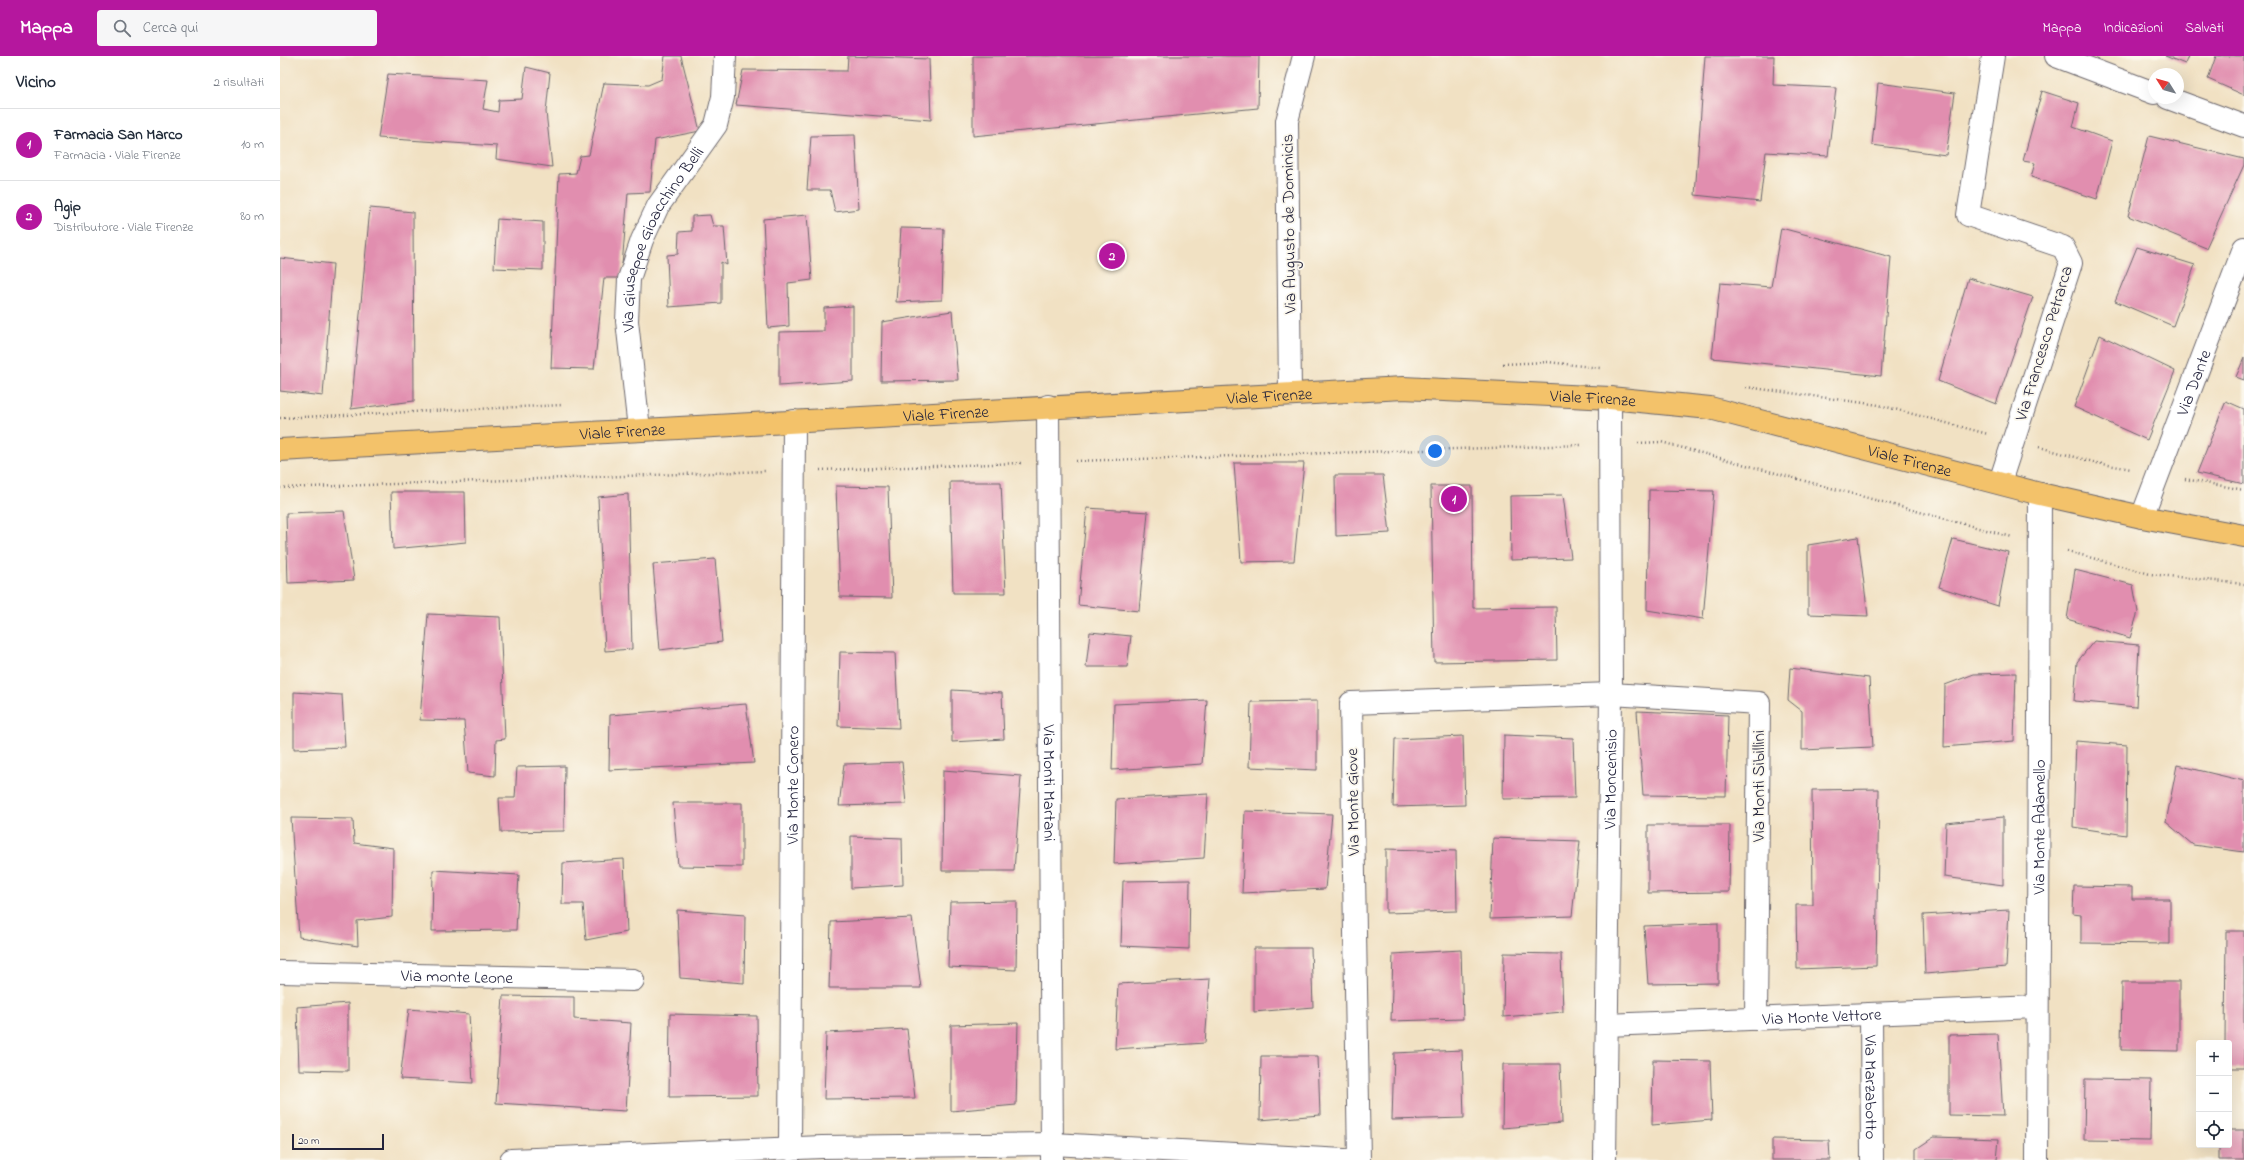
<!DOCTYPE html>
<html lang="it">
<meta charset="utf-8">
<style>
body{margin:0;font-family:"Indie Flower",sans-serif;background:#f6f6f7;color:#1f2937}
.controls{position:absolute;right:12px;bottom:12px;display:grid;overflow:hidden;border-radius:4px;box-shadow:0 4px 16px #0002}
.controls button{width:36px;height:36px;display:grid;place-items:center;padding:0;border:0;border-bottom:1px solid #e0e1e3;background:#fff;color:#1f2937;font:20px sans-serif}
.compass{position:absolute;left:1868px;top:12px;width:36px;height:36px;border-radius:50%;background:#fff;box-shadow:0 4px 16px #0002;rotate:307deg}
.scale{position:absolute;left:12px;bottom:10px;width:92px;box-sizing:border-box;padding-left:4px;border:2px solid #22223b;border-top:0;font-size:11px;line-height:14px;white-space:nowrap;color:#22223b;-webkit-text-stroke:3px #fbf7ec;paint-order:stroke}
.you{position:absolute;left:1155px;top:395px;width:14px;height:14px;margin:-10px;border:3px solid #fff;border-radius:50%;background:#1a73e8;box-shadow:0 0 0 6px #1a73e833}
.badge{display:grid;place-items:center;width:26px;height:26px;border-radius:50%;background:#b5179e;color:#fff;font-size:13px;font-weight:700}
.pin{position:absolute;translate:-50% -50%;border:2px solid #fff;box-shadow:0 1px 4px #0006}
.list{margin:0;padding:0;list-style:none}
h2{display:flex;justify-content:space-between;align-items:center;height:52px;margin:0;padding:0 16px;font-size:17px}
h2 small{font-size:13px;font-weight:400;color:#747a83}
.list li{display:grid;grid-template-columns:26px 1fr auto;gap:12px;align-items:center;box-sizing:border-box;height:72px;padding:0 16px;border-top:1px solid #e0e1e3}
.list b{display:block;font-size:15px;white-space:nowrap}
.list p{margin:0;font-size:13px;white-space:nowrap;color:#747a83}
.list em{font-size:13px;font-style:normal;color:#747a83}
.icon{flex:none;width:22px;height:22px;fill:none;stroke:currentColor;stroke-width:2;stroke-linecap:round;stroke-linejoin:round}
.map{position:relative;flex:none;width:1964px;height:1104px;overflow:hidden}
header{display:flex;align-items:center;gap:24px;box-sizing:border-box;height:56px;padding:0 20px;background:#b5179e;color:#fff}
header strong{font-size:19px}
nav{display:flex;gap:22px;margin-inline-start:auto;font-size:14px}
.search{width:280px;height:36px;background:#f6f6f7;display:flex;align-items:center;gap:10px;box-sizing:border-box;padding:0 14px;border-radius:4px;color:#747a83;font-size:15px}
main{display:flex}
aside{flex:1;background:#fff}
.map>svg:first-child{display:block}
.building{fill:#e18eaf}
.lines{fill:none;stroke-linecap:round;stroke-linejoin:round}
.minor-casing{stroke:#6a656b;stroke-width:24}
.major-casing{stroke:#6a656b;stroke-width:24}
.path{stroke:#6a656b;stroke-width:2.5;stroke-dasharray:1 3;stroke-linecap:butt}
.minor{stroke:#fff;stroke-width:22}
.major{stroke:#f3c26a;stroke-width:22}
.labels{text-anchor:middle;stroke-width:3.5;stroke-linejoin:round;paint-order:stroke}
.street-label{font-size:17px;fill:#22223b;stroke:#fbf7ec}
</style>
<header>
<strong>Mappa</strong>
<div class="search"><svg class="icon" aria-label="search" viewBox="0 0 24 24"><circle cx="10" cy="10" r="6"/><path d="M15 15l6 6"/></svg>Cerca qui</div>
<nav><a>Mappa</a><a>Indicazioni</a><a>Salvati</a></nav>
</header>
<main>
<aside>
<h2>Vicino<small>2 risultati</small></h2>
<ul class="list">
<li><span class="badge">1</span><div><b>Farmacia San Marco</b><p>Farmacia · Viale Firenze</p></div><em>10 m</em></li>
<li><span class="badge">2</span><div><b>Agip</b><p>Distributore · Viale Firenze</p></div><em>80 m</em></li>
</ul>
</aside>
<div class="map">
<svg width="1964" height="1104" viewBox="0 0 1964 1104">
<rect width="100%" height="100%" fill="#fbf7ec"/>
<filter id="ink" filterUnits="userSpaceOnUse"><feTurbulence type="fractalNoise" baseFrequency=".025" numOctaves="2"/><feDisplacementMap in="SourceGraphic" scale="8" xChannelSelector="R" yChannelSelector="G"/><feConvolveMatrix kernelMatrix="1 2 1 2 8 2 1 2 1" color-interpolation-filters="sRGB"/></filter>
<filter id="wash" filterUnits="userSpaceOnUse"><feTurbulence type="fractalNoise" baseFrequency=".012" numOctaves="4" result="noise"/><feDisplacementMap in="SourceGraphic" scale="16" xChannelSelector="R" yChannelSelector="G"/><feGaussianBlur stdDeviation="0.9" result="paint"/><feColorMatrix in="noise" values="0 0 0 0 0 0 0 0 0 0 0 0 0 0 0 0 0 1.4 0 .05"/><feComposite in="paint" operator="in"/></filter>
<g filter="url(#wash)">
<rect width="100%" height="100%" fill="#f1e1c3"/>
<g id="blocks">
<path class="building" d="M385,0h16l19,75 -45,9 -5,52 -22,1 -7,85h-17l-10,91 -43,-1 8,-194 17,-1 4,-17 9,-1 15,-72 44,2 14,-6z
M568,0l81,3 2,61 -195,-15 7,-35 104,1z
M693,0h286l-1,52 -285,28z
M1425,0h69l-1,29 63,3 -8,68 -62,-4 -6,50 -65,-7z
M1885,0h23l-3,8z
M1936,0h28v39l-36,-16z
M246,11l24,6 -4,39 6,55 -56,-8 1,-13 -119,-8 10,-64 100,6 -5,29 15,3 1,-12 23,-1z
M1598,27l77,10 -9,62 -74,-10z
M1762,35l37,12 -6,24 39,14 -15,58 -66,-22 4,-14 -12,-2z
M575,79l4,74 -24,3 -5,-22h-23l4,-54z
M1869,80l95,23v6l-38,83 -78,-32z
M90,152l43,4 1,189 -63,8z
M430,159l3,11h11l3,39 -6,-3v41l-52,4 -2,-52 11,-1 1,-22 13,-1v-15z
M527,159l5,65 -24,3 1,43 -21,2 -5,-109z
M217,163l46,3v48l-49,-2z
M621,172l43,1 -2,71 -46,2z
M1501,172l110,29 -10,119 -169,-18 8,-75 51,4z
M1857,191l58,18 -22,61 -58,-25z
M0,202l53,6 -10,132 -43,-5z
M1688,222l65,19 -37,107 -58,-23z
M573,250v75l-74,5v-54l45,-1v-23z
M672,255l6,69 -77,1 1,-59z
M1820,279l75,36 -28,69 -73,-33z
M1964,302v22l-8,-3z
M1946,345l18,8v75l-47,-11z
M954,407h70l-10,98 -53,1z
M1055,419h48l7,58 -54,3z
M670,426h51l5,111h-53z
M556,430l52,1 4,111 -52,-1z
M1151,430h41l1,122 83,-1 1,53 -123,2z
M1369,434l65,1 -11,128 -56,-9z
M111,436h74l1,50 -73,7z
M348,438l4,155 -27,2 -7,-154z
M1283,439l8,63 -60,2 -1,-64z
M807,452l61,4 -9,99 -61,-6z
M64,455l10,69 -66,3 -2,-70z
M1578,481l10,79 -60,-2v-69z
M1673,483l55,13 -10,54 -59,-19z
M435,503l7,83 -62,8 -7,-86z
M1795,514l58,15 5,27 -8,26 -63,-19z
M148,558l72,3 5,122 -9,1 -1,36 -27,-3 -4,-52 -44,-1z
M810,576l41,4 -4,31h-41z
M1814,585l45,4 -3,62 -62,-6 3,-39z
M560,596l55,1 4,75 -61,-2z
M1510,612l79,10 4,69 -71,3v-39l-14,-11z
M1736,617l-2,68 -70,6 1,-62 29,-11z
M672,634l50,3 2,46 -52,3z
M14,636l48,3 3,52 -51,2z
M927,644l-5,64 -90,6 2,-66z
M1037,645v69l-68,-3 2,-65z
M466,648l8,59 -145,7 1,-55z
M1357,655l91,4 -2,81 -83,-1z
M1224,679l69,3 2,60 -72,1z
M1183,680l2,69 -72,2 2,-68z
M1796,685l51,4 -1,90 -53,-8z
M622,706l4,42 -67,2 5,-42z
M1897,709l67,16v71l-51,-7 -27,-23z
M285,710l-1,65 -63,1 -2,-34h16l2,-31z
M663,714l78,6 -7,95h-72z
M1599,733l-3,177 -79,3 -1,-64h17l-1,-115z
M928,738l-4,64 -90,6 2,-65z
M393,747h69v64l-64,-1z
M965,755l87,3 -7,75 -83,4z
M1723,761v68l-59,-8 2,-54z
M11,762l62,1 1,24 39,5 -1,69 -35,4 1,25 -59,-9z
M1368,769h82l-1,67 -81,1z
M571,780l51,2 1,47 -52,3z
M1213,782l87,3 -8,75 -82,3z
M1106,793l70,2 1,60 -71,2z
M344,803l3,73 -41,8 -3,-36h-21l1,-41z
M153,814l86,5 -3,55 -84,1z
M910,824l-1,69 -68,-3 2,-65z
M1794,830l58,1v12h38v45l-89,-1v-28l-8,-1z
M737,845l-1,69 -68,-3 2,-65z
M397,854l68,5 -1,68 -64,-5z
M1729,854l-3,57 -81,7 -2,-59z
M632,862l9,70h-92l2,-66z
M1438,867v60l-70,1 -4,-58z
M1946,875h18v137h-15v-25h-4z
M974,892h57l2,59 -59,5z
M1181,894l2,69 -72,2 2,-67z
M1224,897l57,1 2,58 -60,5z
M930,923l-5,64 -90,6 3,-65z
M1842,926h57v69l-58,-1z
M223,940l71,1v22l57,4 -5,88 -130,-8z
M68,947v68l-49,-1 -2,-63z
M129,953l60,5 4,69 -73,-4z
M390,958l87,2 1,80 -89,1z
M738,967l-2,82 -65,6v-86z
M627,973l8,69 -91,1 2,-66z
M1718,978l5,82 -54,-1v-80z
M1182,994l2,68 -72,2 2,-67z
M981,1000h57l2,59 -60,5z
M1373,1004l57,1 2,59 -60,5z
M1223,1008h57l2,59 -60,5z
M1805,1023l66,1 -1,61 -66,-1z
M1949,1074h15v30h-25v-15h10z
M1654,1081l65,2 -2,21h-81v-11z
M1492,1083l57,1 1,20h-58z"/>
</g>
</g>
<g filter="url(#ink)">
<use href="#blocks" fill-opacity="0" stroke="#6a656b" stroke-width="1"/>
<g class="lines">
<defs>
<g id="minor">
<path d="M1713,0l-25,159 95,32 8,16 -71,219"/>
<path d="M1776,0l98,37"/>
<path d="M1888,42l76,28"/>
<path d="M1010,337l-3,-272 17,-65"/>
<path id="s1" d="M768,350l4,754"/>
<path id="s2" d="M359,373l-12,-108 2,-42 13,-39 16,-34 58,-81 7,-28 2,-41"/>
<path id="s3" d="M1862,461l102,-269"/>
<path id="s4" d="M0,916l353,8"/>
<path id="s5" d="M1591,958l1,146"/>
<path id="s6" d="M1327,969l429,-18"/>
<path id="s7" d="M510,1093l4,-728"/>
<path d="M231,1104l311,-13 231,-3 291,16"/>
<path d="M1079,1104l-8,-457 260,-9 148,9 -3,316"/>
<path id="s8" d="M1325,1104l6,-466 -1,-296"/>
<path id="s9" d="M1757,1104l3,-666"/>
</g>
<g id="major">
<path id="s10" d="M0,394l1123,-62 207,10 100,10 330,86 102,23 102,19"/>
</g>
</defs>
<use href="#minor" class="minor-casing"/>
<use href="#major" class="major-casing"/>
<path class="path" d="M1223,308l45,-2 52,6
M1466,331l133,18 109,29
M0,362l283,-13
M1358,387l23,-1 351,95
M1759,391l58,16 34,6
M796,405l507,-16
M540,414l201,-7
M1905,423l59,11
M0,432l487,-17
M1787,495l83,23 94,10"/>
<use href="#minor" class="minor"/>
<use href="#major" class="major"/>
</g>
</g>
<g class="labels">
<g class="street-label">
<text transform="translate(1008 168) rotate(-91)" y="6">Via Augusto de Dominicis</text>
<text dy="6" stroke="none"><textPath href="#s2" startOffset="199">Via Giuseppe Gioacchino Belli</textPath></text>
<text transform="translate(1763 287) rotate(-73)" y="6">Via Francesco Petrarca</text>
<text dy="6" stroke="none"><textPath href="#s3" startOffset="144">Via Dante</textPath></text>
<text dy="6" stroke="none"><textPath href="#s10" startOffset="991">Viale Firenze</textPath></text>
<text dy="6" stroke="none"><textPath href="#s10" startOffset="1315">Viale Firenze</textPath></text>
<text dy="6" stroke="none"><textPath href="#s10" startOffset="667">Viale Firenze</textPath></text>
<text dy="6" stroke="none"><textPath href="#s10" startOffset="343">Viale Firenze</textPath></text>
<text dy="6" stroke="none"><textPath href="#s10" startOffset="1639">Viale Firenze</textPath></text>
<text dy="6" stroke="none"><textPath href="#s8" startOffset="381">Via Moncenisio</textPath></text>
<text dy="6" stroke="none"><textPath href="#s1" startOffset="377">Via Monti Martani</textPath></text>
<text dy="6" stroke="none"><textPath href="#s7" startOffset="364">Via Monte Conero</textPath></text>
<text transform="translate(1478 730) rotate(-90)" y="6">Via Monti Sibillini</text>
<text transform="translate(1072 746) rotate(-91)" y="6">Via Monte Giove</text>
<text dy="6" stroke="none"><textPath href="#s9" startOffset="333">Via Monte Adamello</textPath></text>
<text dy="6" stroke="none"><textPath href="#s4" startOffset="177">Via monte Leone</textPath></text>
<text dy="6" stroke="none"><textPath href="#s6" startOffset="215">Via Monte Vettore</textPath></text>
<text dy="6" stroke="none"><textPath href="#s5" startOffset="73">Via Marzabotto</textPath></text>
</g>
</g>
</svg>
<div class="controls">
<button>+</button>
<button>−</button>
<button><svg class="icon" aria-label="locate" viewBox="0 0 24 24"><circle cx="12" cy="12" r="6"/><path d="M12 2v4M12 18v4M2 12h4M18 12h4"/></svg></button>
</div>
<svg class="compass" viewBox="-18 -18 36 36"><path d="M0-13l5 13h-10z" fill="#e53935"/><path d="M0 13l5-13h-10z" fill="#747a83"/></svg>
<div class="scale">20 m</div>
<div class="you"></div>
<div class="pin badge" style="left:1174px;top:443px">1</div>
<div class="pin badge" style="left:832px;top:200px">2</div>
</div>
</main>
